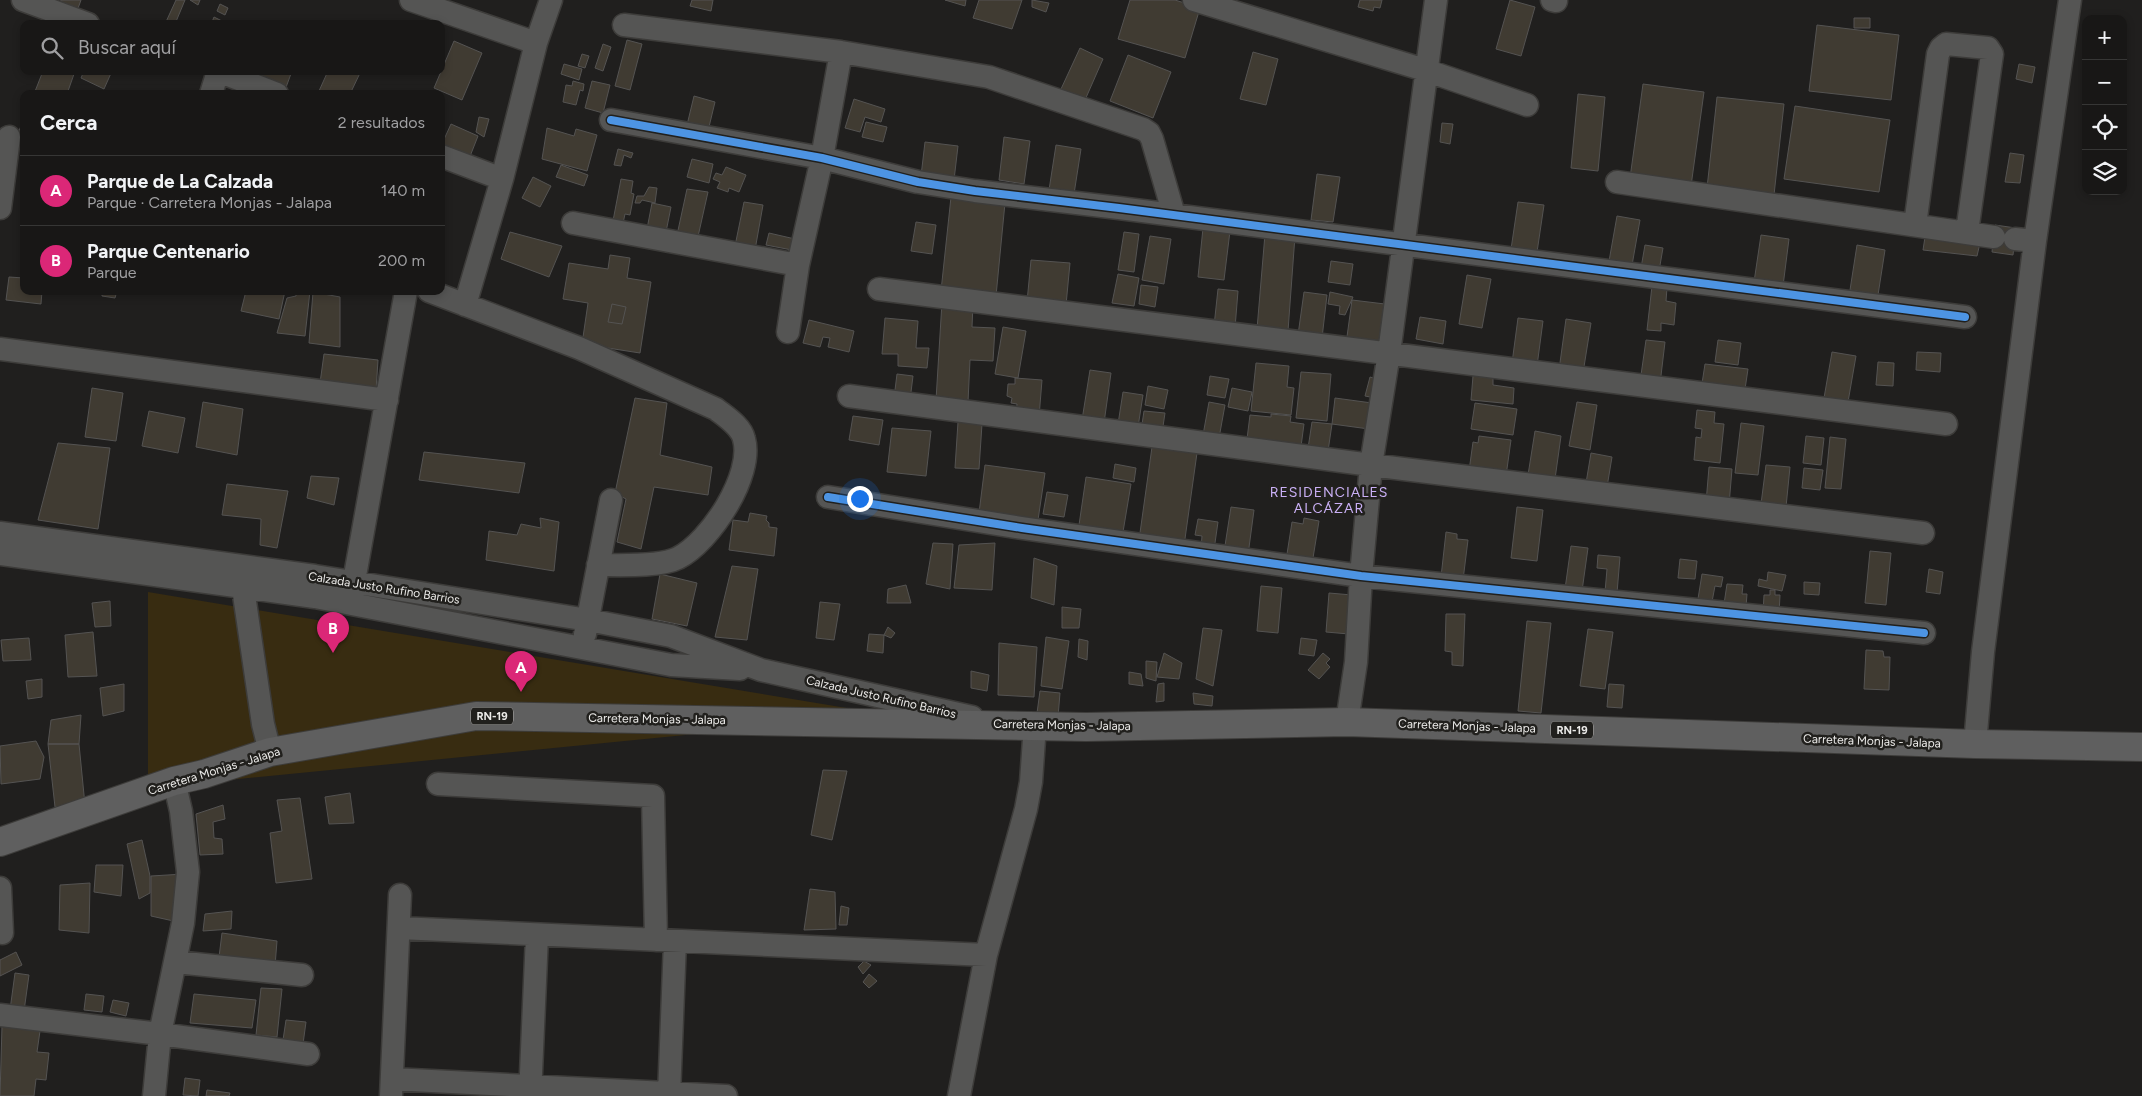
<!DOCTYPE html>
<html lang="es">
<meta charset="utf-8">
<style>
body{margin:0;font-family:Figtree,sans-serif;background:#21201f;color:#f1f3f6}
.controls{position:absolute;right:15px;top:15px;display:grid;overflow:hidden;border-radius:10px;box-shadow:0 2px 8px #0003}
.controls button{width:45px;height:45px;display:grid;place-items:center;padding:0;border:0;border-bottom:1px solid #363635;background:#181716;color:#f1f3f6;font:25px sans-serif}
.you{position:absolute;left:859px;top:498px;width:18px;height:18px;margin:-12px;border:4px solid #fff;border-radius:50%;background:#1a73e8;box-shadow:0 0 0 8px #1a73e833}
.badge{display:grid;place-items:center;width:32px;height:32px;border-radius:50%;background:#db2777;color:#fff;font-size:16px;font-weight:700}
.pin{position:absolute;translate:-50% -41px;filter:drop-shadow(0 1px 2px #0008)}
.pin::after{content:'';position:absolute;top:26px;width:18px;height:15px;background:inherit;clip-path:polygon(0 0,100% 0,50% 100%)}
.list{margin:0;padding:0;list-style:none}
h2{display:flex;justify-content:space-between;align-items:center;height:65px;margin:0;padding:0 20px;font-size:21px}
h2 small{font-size:16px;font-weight:400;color:#9f9fa1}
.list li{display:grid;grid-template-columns:32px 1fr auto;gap:15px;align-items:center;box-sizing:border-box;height:70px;padding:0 20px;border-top:1px solid #363635}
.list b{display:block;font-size:19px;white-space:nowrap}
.list p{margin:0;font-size:16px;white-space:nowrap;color:#9f9fa1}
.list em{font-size:16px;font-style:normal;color:#9f9fa1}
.icon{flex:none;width:28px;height:28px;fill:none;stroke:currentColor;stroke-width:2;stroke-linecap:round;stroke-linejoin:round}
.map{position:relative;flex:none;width:2142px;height:1096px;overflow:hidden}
.search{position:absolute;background:#181716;box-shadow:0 2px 8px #0003;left:20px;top:20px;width:425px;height:55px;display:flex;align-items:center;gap:12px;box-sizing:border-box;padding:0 18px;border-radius:10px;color:#9f9fa1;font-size:19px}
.panel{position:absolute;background:#181716;box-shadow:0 2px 8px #0003;left:20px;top:90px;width:425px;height:205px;border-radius:10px}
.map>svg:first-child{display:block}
.green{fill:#382c11}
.building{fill:#403b32;stroke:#545352}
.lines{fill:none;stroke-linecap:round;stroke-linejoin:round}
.minor-casing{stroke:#3d3c3a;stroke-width:25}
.major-casing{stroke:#3d3c3a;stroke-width:30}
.minor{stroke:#555554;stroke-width:22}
.major{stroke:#5f5f5f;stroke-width:28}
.cycleway-casing{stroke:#21201d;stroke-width:11}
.cycleway{stroke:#4d94e3;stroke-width:8}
.labels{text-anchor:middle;stroke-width:5;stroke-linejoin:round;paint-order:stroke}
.shield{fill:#21201d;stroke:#afaeac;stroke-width:1}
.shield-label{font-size:11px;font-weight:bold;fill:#ecebe9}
.street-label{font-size:12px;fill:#ecebe9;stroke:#21201d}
.neighbourhood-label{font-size:14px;letter-spacing:1px;fill:#cab0f6;stroke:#21201d}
</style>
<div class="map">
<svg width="2142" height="1096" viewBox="0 0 2142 1096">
<rect width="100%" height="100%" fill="#201f1e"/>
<path class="green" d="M148,592l741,123 -741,73z"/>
<path class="building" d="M61,0h20l-5,14 -18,-6z
M176,0h9l-10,24h-10z
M190,0h10l-2,5z
M692,0h21l-2,11 -21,-5z
M945,0h21l-1,6z
M979,0h43l-10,29 -39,-11z
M1032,0l17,3 -3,9 -14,-5z
M1130,0h45l25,8 -15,50 -67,-19z
M1360,0h22l-2,8 -6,-1 -1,4 -15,-4z
M1510,0l25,7 -14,49 -25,-7z
M220,4l8,4 -3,7 -8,-4z
M214,17l8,4 -1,3 -9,-2z
M1854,18h16v10h-16z
M1817,25l82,10 -8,65 -82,-9z
M627,40l15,4 -12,46 -15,-4z
M454,41l28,12 -20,47 -28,-12z
M603,44l8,3 -8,24 -8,-3z
M1080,48l23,11 -18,41 -24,-11z
M1253,52l25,7 -12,46 -26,-6z
M582,54l7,2 -4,12 -7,-2z
M1128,55l43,17 -18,46 -43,-17z
M564,64l18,5 -3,11 -18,-6z
M2019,64l16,3 -3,16 -16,-4z
M43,71h27l4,3 -7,20h-33z
M84,71h28l-8,18 -23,-11z
M257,71h35l-7,19 -30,-13z
M328,71h33l-11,23h-26l-5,-3z
M573,81l11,3 -1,7 -3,-1 -4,15 -13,-3 3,-17 6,1z
M592,81l18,4 -7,28 -18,-5z
M1643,84l61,8 -13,94 -61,-8z
M1578,94l27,3 -7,74 -27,-3z
M694,96l21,6 -7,29 -21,-6z
M1717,97l67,7 -10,91 -67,-7z
M854,99l31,10 -4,13 -16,-5 -5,15 -15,-4z
M1795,106l95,14 -11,72 -95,-13z
M479,117l10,2 -5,18 -8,-5z
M24,119v16l-6,-2z
M866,122l21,5 -4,15 -21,-5z
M1442,123l11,1 -3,20 -10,-2z
M451,124l27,12 -11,28 -26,-18z
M547,128l27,8 2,-7 21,6 -10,36 -45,-12z
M1004,137l26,4 -6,43 -25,-4z
M925,142l33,4 -4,34 -33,-4z
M1056,145l25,4 -7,45 -25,-4z
M618,149l15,4 -2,5 -7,-3 -3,11 -7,-1z
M2010,153l14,2 -4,28 -15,-1z
M692,159l21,5 -4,19 -22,-6z
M561,165l27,10 -4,11 -28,-9z
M726,167l20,8 -7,17 -10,-4 -1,4 -11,-4 3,-6 -7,-3 3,-6 6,2z
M1317,174l23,3 -7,45 -22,-2z
M533,177l18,9 -11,21 -18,-9z
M621,179l12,2 -2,12 3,1 -4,21 -5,-1 -3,14 -10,-2z
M649,187l8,1 -2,15 -13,-3 -2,3h-5l2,-7h7z
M687,189l21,3 -11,49 -20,-6z
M951,197l54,6 -9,93 -55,-5z
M744,202l19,3 -8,45 -20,-4z
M1518,202l26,3 -8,54 -26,-3z
M652,203l19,4 -6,30 -19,-3z
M1617,216l23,4 -9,51 -23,-4z
M916,222l20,3 -4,29 -21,-3z
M1995,225l21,3 -3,27 -21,-3z
M1203,228l27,3 -6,49 -26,-3z
M510,232l52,14 -13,31 -48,-18z
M1124,232l15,2 -5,38 -16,-2z
M769,233l26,6 -3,11 -26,-5z
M1265,234l30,2 -7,95 -31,-2z
M1761,235l28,4 -6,47 -29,-4z
M1150,236l21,3 -7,45 -22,-4z
M1925,237l55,6 -3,13 -54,-6z
M1645,245l18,3 -4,23 -18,-3z
M1857,245l28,5 -7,45 -28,-5z
M610,255l20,3 -3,20 24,4 -11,71 -58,-9 6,-41 -25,-4 6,-36 39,6z
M1031,260l39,3 -4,42 -39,-3z
M1331,261l22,3 -3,21 -22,-3z
M1118,274l21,4 -5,28 -22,-3z
M1467,275l24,4 -9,49 -23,-4z
M9,277l15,1v13h18l-1,13 -35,-4z
M1141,285l17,2 -3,20 -16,-3z
M1652,286l15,2 -1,13 10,2 -2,22 -13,-2v8l-14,-1z
M1218,289l20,2 -3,37 -21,-2z
M102,291h15l-2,7 -13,-2z
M246,291h39l-6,28 -38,-8z
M296,291h14l-5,45 -28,-3 10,-35 9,-2z
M313,292l27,5v50l-31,-4z
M1304,292l23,3 -5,43 -24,-3z
M1330,292l23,5 -8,18 -6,-1 1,-8 -12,-2z
M1352,300l41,5 -7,45 -40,-6z
M942,302l31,2 -1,23 23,1 -2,33 -23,-1 -2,42 -32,-2z
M612,304l14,3 -4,17 -14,-2z
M1420,317l26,4 -3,23 -27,-5z
M885,318l33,3 -2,27h13l-2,20 -29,-2v-12h-16z
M1518,318l25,3 -6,45 -25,-3z
M1566,319l25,4 -8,50 -24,-3z
M809,320l45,11 -5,21 -21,-5 2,-9 -7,-1 -3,10 -17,-4z
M1003,327l23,4 -8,47 -23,-4z
M1646,340l19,2 -5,42 -20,-2z
M1718,340l23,3 -3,22 -23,-3z
M1832,352l24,4 -8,46 -24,-4z
M1917,352l24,1 -1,19 -24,-2z
M324,354l54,6 -2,31 -56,-8z
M1878,362l16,1 -1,23 -17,-1z
M1256,363l33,3 -2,21 7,1 -3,27 -40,-4z
M1705,364l43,5 -4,27 -43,-6z
M1090,370l21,3 -7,50 -22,-3z
M1301,372l30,2 -4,47 -31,-3z
M897,374l16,2 -3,24 -16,-2z
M1210,376l19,3 -4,19 -18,-3z
M1473,376l20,2v7l21,3 -1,16 -42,-4z
M1370,377l14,4 -4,18 -15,-3z
M1015,378l27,2 -3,37 -23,-1 1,-12 -6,-1 1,-5 -5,-2 1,-12h7z
M1148,386l20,4 -4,19 -19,-4z
M92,388l31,5 -7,48 -31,-4z
M1232,388l20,4 -4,19 -20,-4z
M1123,392l20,3 -5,32 -20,-3z
M635,398l32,5 -7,52 52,12 -4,28 -54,-8 -13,62 -24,-7 9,-43 -11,-6z
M1335,398l37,5 -3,26 -37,-5z
M203,402l40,7 -6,46 -41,-8z
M1209,402l16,3 -6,33 -16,-3z
M1577,402l20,3 -7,45 -21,-4z
M1475,403l42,6 -4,26 -42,-6z
M1697,410l18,2 -1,11 10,1 -4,39 -26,-3 2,-23 5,1 1,-9 -7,-1z
M149,411l36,7 -7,35 -36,-7z
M1144,411l21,2 -3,20 -21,-2z
M1271,414l20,2 -1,6 14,2 -4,30 -54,-7 4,-32 21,2z
M853,416l30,4 -4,25 -30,-5z
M958,422l24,2 -3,45 -24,-1z
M1312,422l20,2 -5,34 -20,-3z
M1741,423l23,3 -6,49 -23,-2z
M892,428l39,3 -5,45 -39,-4z
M1535,431l26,5 -6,43 -27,-4z
M1479,436l32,4 -5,36 -37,-5 4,-29 5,1z
M1806,436l18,2 -3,27 -18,-2z
M1830,437l16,2 -5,50 -16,-1z
M58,443l52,5 -12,81 -60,-9z
M1152,447l45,6 -13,93 -45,-6z
M424,452l101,11 -6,30 -100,-13z
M1591,453l21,4 -5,30 -21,-4z
M1115,464l21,4 -2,14 -21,-4z
M985,465l60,8 -7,47 -59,-7z
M1766,465l24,2 -4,40 -25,-3z
M1709,467l23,2 -3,36 -23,-2z
M1804,468l19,2 -3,20 -18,-2z
M311,476l28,2 -5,27 -27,-7z
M1086,477l45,7 -9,54 -44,-6z
M227,484l61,7 -11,57 -17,-3 1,-26 -39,-4z
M1047,492l21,3 -4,22 -21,-3z
M1231,507l23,3 -6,45 -24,-3z
M1517,507l26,3 -6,51 -26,-3z
M750,513l17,3 -1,4 3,3v4l8,1 -3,28 -45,-6 4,-30 15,2z
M540,518l19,4 -5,49 -68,-11 3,-29 28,4 4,-11 20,4z
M1304,518l15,3 -6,37 -26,-4 5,-32 11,2z
M1198,519l20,3 -4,28 -13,-2 1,-12 -7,-1z
M1446,532l11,2v5l11,1 -5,40 -22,-3z
M933,543l20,1 -3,45 -24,-5z
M995,543l-3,47 -38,-2 5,-43z
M1571,546l17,2 -6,43 -17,-2z
M1870,551l21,2 -5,52 -21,-2z
M1598,555l22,2 -3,36 -12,-1 2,-23 -10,-1z
M1034,558l23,8 -3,39 -23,-7z
M1680,559l17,2 -2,18 -17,-1z
M732,566l26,3 -11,71 -32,-3z
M1929,569l14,3 -3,22 -14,-2z
M1768,572l18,3 -4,16 -24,-5 1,-7 8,2z
M660,574l37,9 -10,43 -35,-7z
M1702,574l21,3 -2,10 -6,-1 -4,21 -14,-2z
M1804,582l16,1 -1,12 -15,-1z
M1727,584l16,1 -1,9h5l-1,13 -22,-3z
M906,585l5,18h-24l1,-14z
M1261,586l21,2 -4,45 -21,-2z
M1770,590h5v5h5l-1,19 -16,-1 1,-18h6z
M1329,593l23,2 -3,39 -23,-2z
M110,601l1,25 -16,1 -3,-24z
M820,602l20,2 -6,36 -18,-2z
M1062,607l19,2 -2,19h-17z
M1446,614h19l-2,52 -11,-1v-13l-7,-1z
M1527,621l24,2 -10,90 -23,-2z
M888,627l7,6 -4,5 -7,-3z
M1203,628l19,2 -9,56 -17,-7z
M1588,629l25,3 -8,57 -25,-3z
M93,632l4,44 -29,1 -3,-42z
M869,634l15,1 -1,18 -16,-2z
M1046,637l23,4 -7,48 -21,-3z
M29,638l2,22 -28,1 -2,-21z
M1301,638l16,2 -3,16 -15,-2z
M1079,639l9,2 -1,19 -9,-3z
M999,643l38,4 -3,50 -36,-2z
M1866,650l17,1 1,6h6l-1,33 -25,-1z
M1164,653l18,10 -3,16 -22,-2z
M1323,653l7,6 -4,4 4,4 -11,12 -11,-9z
M1146,661l11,1 -1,19 -10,-3z
M971,671l18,4 -2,16 -16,-3z
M1129,672l12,2 2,12 -14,-2z
M42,679v18l-14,2 -2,-18z
M1164,683v18l-8,1 2,-18z
M124,684v27l-21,5 -3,-28z
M1609,684l15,1 -2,23 -15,-1z
M1040,691l20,2 -2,24 -21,-4z
M1193,693l20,3 -1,10 -18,-2z
M81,715l-2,29h-31l3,-24z
M36,741l8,16 -4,22 -39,5 -1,-38z
M48,744h31l6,61 -30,2z
M823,770l24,1 -15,69 -21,-5z
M350,793l4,30 -25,1 -4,-27z
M300,798l12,81 -36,4 -6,-50 12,-2 -5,-31z
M223,805l2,14 -12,3 1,16 8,1 1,15 -23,1 -4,-41z
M142,840l8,36v17l-11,6 -12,-55z
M96,865h27l-2,31 -27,-4z
M184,874l-6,48 -27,-6v-40z
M90,883l-1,50 -30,-3 1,-45z
M810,889l25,3 1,37 -32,1z
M841,906l8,2 -2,17h-8z
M232,911l-1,18 -28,2 2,-17z
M222,933l55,8 -2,25 -56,-9z
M16,952l6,13 -22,11v-16z
M864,961l7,4 -8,9 -5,-7z
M15,973l14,2 -5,36 -14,-1z
M869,974l8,7 -8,7 -6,-6z
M261,988l21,1 -5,48 -21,-2z
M86,994l18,2 -2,16 -18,-2z
M194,994l62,6 -4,28 -62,-5z
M113,1000l16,3 -3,13 -16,-4z
M286,1020l20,2 -3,22 -20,-4z
M2,1026l38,5 -3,21 12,1 -3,27 -10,-1 -2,17h-34z
M185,1078l15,2 -2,16 -15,-1z
M207,1090l23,3 -1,3h-23z"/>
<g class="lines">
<defs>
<path id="minor" d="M23,0l65,24
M411,0l125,43
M1194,0l231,70 102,35
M1552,0l4,1
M624,25l217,27 148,25 154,52 6,4 3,6 22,76
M211,94l7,-23 59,23
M611,120l211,38 96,24 57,9 144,17 846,109
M441,156l61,23
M1617,182l377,55
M0,208l9,-71
M573,223l225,42
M1915,225l23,-171 3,-6 5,-4 42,4 4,6 -25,178
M2015,239l20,2
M879,289l1067,135
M429,291l150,57 137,61c10,8 25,17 28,30 10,36 -34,103 -66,119 -17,9 -59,7 -80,7
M465,305l37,-126 34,-136 15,-43
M788,332l10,-67 24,-107 19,-106
M0,349l387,51
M849,396l522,69 552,68
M828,497l194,31 339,48 563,57
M0,533l315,43 273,44 83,16 90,34 211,47
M0,554l315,43 356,68 69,4
M243,588l20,136 7,28
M351,598l55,-307
M585,634l26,-134
M1347,722l9,-60 5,-86 10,-111 18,-112 47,-353
M1975,744l8,-92 52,-411 35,-241
M438,784l215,12 3,144
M0,888l2,45
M399,928l587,27
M176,962l126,13
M0,1015l160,19 148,20
M392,1079l334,17
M154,1096l6,-62 23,-111 5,-51 -7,-61 -7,-30
M391,1096l9,-201
M530,1096l7,-161
M669,1096l6,-155
M959,1096l27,-141 40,-146 5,-27 4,-57"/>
<path id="major" d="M0,842l174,-61 30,-7 66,-22 206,-36 610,11 261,-5 628,22 167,3"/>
</defs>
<use href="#minor" class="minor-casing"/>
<use href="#major" class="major-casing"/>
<use href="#minor" class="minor"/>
<use href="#major" class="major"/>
<defs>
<path id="cycleway" d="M611,120l211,38 96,24 57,9 144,17 846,109
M828,497l194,31 339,48 563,57"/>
</defs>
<use href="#cycleway" class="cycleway-casing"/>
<use href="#cycleway" class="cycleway"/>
</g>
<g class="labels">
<g class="shield">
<rect x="471" y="707.5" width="42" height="17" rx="4"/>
<rect x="1551" y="721.5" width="42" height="17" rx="4"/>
</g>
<g class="shield-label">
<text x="492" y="720">RN-19</text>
<text x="1572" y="734">RN-19</text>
</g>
<g class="street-label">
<text transform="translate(384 588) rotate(9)" y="4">Calzada Justo Rufino Barrios</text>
<text transform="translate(881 697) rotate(13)" y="4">Calzada Justo Rufino Barrios</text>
<text transform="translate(657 719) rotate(1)" y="4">Carretera Monjas - Jalapa</text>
<text transform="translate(1062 725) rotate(1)" y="4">Carretera Monjas - Jalapa</text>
<text transform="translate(1467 726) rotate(2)" y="4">Carretera Monjas - Jalapa</text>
<text transform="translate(1872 741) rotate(2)" y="4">Carretera Monjas - Jalapa</text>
<text transform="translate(214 771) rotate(-17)" y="4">Carretera Monjas - Jalapa</text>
</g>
<g class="neighbourhood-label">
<text x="1329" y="497">RESIDENCIALES<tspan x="1329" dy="16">ALCÁZAR</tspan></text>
</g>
</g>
</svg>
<div class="controls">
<button>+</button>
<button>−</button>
<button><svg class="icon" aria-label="locate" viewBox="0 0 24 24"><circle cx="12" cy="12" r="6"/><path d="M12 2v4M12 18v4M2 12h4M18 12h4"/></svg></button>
<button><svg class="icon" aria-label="layers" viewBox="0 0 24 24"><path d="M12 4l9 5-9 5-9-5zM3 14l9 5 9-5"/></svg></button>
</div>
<div class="you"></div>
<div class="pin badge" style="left:521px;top:692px">A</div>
<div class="pin badge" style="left:333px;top:653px">B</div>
<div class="search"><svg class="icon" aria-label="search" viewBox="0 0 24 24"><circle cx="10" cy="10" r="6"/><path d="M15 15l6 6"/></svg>Buscar aquí</div>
<section class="panel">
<h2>Cerca<small>2 resultados</small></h2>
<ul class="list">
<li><span class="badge">A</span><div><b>Parque de La Calzada</b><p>Parque · Carretera Monjas - Jalapa</p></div><em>140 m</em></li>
<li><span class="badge">B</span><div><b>Parque Centenario</b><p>Parque</p></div><em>200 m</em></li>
</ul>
</section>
</div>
